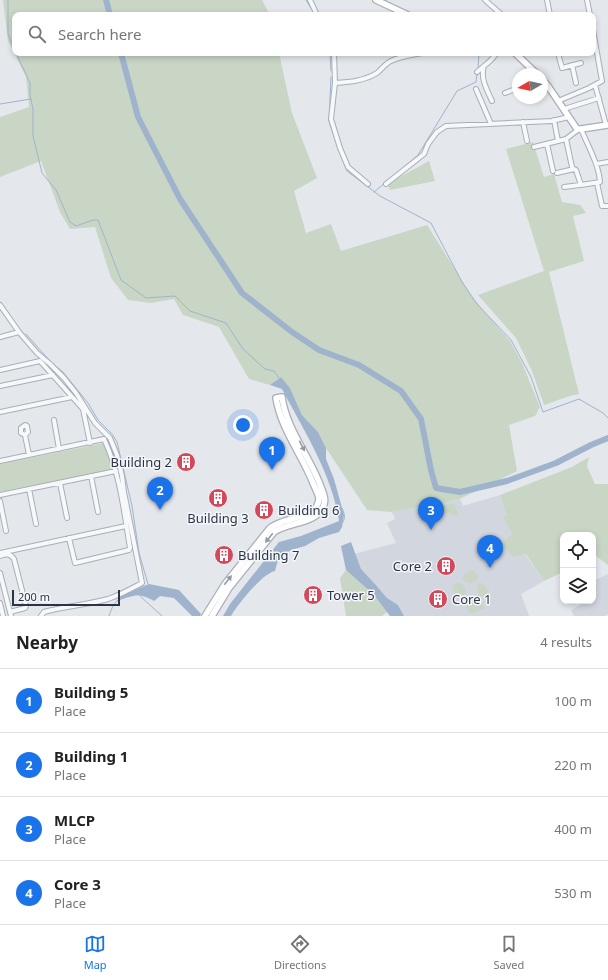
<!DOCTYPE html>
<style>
body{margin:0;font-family:"Noto Sans",sans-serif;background:#f2f2f2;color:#202124}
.controls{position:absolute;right:12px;bottom:12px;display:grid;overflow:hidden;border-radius:8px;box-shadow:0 2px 6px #0003}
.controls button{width:36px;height:36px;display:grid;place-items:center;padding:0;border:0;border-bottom:1px solid #e0e0e0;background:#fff;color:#202124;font:20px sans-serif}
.compass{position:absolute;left:512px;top:68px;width:36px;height:36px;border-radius:50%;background:#fff;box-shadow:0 2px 6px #0003;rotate:261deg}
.scale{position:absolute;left:12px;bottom:10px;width:108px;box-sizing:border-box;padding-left:4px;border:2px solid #2b3445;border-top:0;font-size:11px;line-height:14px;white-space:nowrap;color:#2b3445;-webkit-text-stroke:3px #f4f6f9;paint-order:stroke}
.you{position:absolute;left:243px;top:425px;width:14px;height:14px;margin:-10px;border:3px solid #fff;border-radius:50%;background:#1a73e8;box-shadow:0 0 0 6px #1a73e833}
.badge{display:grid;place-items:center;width:26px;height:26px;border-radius:50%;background:#1a73e8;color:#fff;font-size:13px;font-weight:700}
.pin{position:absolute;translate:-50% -33px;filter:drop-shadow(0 1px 2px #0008)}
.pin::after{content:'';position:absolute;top:21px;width:14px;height:12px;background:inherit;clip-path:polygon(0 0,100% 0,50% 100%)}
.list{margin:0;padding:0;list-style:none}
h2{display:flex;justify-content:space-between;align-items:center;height:52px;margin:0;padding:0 16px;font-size:17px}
h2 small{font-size:13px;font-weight:400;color:#757577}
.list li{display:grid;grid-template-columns:26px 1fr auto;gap:12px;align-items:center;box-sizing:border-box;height:64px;padding:0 16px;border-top:1px solid #e0e0e0}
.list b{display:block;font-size:15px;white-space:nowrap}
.list p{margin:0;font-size:13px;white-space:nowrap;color:#757577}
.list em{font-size:13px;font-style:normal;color:#757577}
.icon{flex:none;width:22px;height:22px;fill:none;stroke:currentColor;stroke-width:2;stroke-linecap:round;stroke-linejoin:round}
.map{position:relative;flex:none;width:608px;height:616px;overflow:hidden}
.search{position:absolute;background:#fff;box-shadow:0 2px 6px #0003;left:12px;right:12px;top:12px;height:44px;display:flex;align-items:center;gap:10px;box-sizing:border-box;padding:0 14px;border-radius:8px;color:#757577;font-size:15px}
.sheet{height:308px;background:#fff}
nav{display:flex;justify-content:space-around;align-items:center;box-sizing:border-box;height:56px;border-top:1px solid #e0e0e0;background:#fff;font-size:11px;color:#757577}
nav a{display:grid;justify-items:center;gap:2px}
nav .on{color:#1a73e8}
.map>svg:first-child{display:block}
.built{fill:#d2d6de}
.green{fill:#c9d6c5}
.water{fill:#9fb4cc}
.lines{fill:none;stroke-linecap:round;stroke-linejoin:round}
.stream{stroke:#9fb4cc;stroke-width:1}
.river{stroke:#9fb4cc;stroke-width:6}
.street-casing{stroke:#a9aeb7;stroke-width:6}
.secondary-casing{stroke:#a9aeb7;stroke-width:8}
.street{stroke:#f7f8fa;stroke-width:4}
.secondary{stroke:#fff;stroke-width:5.5}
.oneway{fill:#959aa2}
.labels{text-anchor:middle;stroke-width:3;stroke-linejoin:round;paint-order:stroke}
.poi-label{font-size:13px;fill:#2b3445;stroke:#f4f6f9;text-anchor:start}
</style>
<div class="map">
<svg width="608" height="616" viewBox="0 0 608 616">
<rect width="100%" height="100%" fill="#e4e7ec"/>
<path class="built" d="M500,495l6,20 -3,2 9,17 -11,9 24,11 19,27 -23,13 8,22h-125l-6,-11 -11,-7 -12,-14 -14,-15 -7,-15 42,-11 -9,-20 8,-4 -3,-7 56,-10 12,-3 3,7z
M608,574v40l-3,2h-31l-3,-6 12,-7v-2h10v-20z"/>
<path class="green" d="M3,0h259l8,15h-255v38h264l13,60 25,65 -23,13 12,42 25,-9 10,27 86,-26 46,73 37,43 12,22 18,44 -5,9 -26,9 8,46 -57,28 -12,3 -56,10 -25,-2 -41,-62 -8,-16 -16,-17 -12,-27 -9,-11 -11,8 -21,-6 -30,-52 -36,-12 -9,-16 -23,4 -23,-3 -17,-22 -16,-51 -25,2 -10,-17 -19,-51 -41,16v-60l29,-10 -3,-30 -18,-36z
M533,142l11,35 10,-3 8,28 18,3 6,8 -13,3 11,45 -35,11 30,122c-10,1 -25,8 -35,11l-12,-34 -16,-33 -38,-43 66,-24 -38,-122z
M429,161l6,20 -45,9 -3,-6z
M104,443l2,1 6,23 -1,3 -111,22v-28z
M589,457l-2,9 8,18h13v81l-12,-9 -3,1v-22h-30v37l-19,9 -18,-27 -13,3 -12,-14 11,-9 -9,-17 3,-2 -6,-20 72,-28z
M454,503l5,13 -26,-7z
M346,570l28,25 13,17 -5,4h-36l-6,-38z
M471,570l3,1 4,6 -1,3 -7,3 -7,-3v-5z
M455,583h5l5,4 1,5 -3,4h-5l-3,-2 -3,-8z
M479,583h3l7,8 -1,5 -5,1 -5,-1 -1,-9z
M466,599c7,0 16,2 19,9l-12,5h-4l-5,-11z"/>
<path class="water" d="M281,377l9,11 12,27 16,17 8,16v11l8,20 10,36 -2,12 -3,5 -20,6 -14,8 -14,4 -8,5 -4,1 -4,15c-12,2 -37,33 -44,45h-8l7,-12 49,-62 22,-6 38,-15c-7,-47 -35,-90 -57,-132l-12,-4z
M351,542l10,27 14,15 12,14 11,7 6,11h-14l-16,-21 -28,-25 -5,-24z
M149,584l30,6 22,24 -1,2h-8l-18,-18 -14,-2 -6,5c-15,-8 -18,-6 -34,-1l-3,-3z"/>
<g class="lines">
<path class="stream" d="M8,0v34l7,17
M306,0l5,8
M313,12l1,3
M16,53l14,30v12l3,14v27l9,37 14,17 14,32 6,4 17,-6h5l23,60 25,18 29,-2 15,15 36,12 17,26 22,20 9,2 5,7
M330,53l1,18
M478,68l1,-15
M331,77l-2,44 5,15
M0,104l31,-5
M343,160l4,11 33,25 51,27 31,59 15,22 34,36 20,37 12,35 36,-13 24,14 5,5
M400,171l18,-16 39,-64 19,-9 1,-8
M374,192l11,-9
M26,334l24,27 13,11 25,31 10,17 14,14 5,8 15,64 7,47 9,31
M342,508c2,5 4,9 1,14
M140,596l22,20
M109,616c2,-6 5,-15 11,-17"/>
<path class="river" d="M106,0l4,15
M121,53l17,64 42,82 62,94 50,39 27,18 40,15 42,26 20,28 10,51 5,18 24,4 47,-11 49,-18 35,-18 17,-7"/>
<defs>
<path id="street" d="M310,0l7,15
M485,0l17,15
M547,0l3,15
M587,0l3,15
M334,53l1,30 -4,36 9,29 8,19 20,17
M558,53l4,15 19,-5
M572,65l4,18
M484,66c-4,12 3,24 8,35
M477,72l13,-11 7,-8
M335,83c15,-1 29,-2 42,-10 5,-4 9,-10 14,-12 10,-5 21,-6 31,-8
M595,85l11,40
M476,89l15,35
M505,93l13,-5
M558,101l31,-13 13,-7 -9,-51
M564,109l35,-11
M554,120l4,21
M523,122l4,19
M566,139l6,28
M547,144l6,27
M534,147l32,-8 13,-10
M596,164l12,-2
M557,173l17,-4 2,1 5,15 19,-3c-1,-17 -12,-36 -19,-53
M597,183l5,23h6
M386,184l38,-30 4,-10 9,-12 9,-6 106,-5 17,-4
M564,187l16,-2
M0,305l19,27 18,21 13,11 14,14 12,15 19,30 15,15 7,17 5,21 2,16 18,91c-11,6 -22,12 -34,16 -21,6 -43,7 -64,13l-3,4
M0,337l19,-5
M0,370l40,-9 43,48 7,34
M0,386l53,-11
M0,412l72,-15
M54,420l5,29
M25,435l3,-3 -1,-6 -2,-1 -4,3v5l4,2 4,20
M0,461l104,-22c16,34 20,73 26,109l-1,2 -54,13 -6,-25
M91,476l7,36
M60,483l7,35
M29,489l7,35
M0,495l116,-24
M0,501l6,30
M0,553l126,-27
M0,556c6,-2 10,-3 14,3l12,47 -1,2 -15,4
M0,573l11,43
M0,603l3,13"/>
<path id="secondary" d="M376,0l32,15
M515,53l22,21
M542,79l6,7 29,43h4l27,-4
M205,616l20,-32 45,-56c11,-9 36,-10 45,-19 2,-3 4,-8 4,-11 -1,-5 -4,-10 -6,-15 -11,-28 -32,-54 -37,-85l6,-1c4,31 26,57 37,85 2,5 4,10 5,14 2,6 -1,13 -5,17 -11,11 -33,10 -45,19l-45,56 -17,28"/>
</defs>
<use href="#street" class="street-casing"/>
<use href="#secondary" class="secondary-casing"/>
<use href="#street" class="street"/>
<use href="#secondary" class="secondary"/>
</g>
<defs><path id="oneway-solid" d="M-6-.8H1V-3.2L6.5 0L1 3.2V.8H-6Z"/></defs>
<g class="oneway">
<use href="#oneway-solid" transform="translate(302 446) rotate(63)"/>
<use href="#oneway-solid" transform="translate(269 538) rotate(129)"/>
<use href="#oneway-solid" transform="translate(228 580) rotate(-52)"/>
</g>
<defs>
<symbol id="building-disc" viewBox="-11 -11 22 22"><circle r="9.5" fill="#d1495b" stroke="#f4f6f9"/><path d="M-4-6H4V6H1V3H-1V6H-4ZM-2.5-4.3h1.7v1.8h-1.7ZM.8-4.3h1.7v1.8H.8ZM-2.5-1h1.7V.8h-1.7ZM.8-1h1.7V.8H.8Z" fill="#fff"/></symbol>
</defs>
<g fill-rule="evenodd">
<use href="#building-disc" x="175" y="451" width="22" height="22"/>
<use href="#building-disc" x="207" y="487" width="22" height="22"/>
<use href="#building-disc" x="253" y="499" width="22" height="22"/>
<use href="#building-disc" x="213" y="544" width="22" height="22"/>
<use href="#building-disc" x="435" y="555" width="22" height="22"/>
<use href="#building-disc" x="302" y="584" width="22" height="22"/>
<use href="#building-disc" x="427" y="588" width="22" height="22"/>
</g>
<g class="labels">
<g class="poi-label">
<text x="172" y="467" text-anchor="end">Building 2</text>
<text x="278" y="515">Building 6</text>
<text x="218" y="523" text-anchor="middle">Building 3</text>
<text x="238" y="560">Building 7</text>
<text x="432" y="571" text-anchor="end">Core 2</text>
<text x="327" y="600">Tower 5</text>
<text x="452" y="604">Core 1</text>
</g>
</g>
</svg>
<div class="controls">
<button><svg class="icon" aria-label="locate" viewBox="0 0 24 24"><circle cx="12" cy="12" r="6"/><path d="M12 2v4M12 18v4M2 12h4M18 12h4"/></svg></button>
<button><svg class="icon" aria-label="layers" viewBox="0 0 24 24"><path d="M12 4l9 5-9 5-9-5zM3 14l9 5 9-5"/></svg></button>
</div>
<svg class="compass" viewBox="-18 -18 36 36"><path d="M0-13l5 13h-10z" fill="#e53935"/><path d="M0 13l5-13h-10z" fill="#757577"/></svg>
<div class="scale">200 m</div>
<div class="you"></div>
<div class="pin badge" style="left:272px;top:470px">1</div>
<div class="pin badge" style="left:160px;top:510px">2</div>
<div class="pin badge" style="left:431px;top:530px">3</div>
<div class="pin badge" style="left:490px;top:568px">4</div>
<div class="search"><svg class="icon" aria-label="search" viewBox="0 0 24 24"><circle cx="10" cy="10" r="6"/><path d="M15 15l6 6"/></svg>Search here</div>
</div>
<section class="sheet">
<h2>Nearby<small>4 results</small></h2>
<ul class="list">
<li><span class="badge">1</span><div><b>Building 5</b><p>Place</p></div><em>100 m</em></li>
<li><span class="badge">2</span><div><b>Building 1</b><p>Place</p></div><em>220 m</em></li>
<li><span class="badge">3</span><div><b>MLCP</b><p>Place</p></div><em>400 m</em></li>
<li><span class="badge">4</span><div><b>Core 3</b><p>Place</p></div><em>530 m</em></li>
</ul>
</section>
<nav>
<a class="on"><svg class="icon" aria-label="map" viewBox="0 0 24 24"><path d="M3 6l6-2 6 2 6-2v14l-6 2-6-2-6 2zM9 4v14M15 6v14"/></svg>Map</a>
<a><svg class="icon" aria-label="directions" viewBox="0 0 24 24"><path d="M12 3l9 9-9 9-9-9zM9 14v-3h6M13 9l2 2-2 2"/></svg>Directions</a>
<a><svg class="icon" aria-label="saved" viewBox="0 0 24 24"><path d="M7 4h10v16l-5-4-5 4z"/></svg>Saved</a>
</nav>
